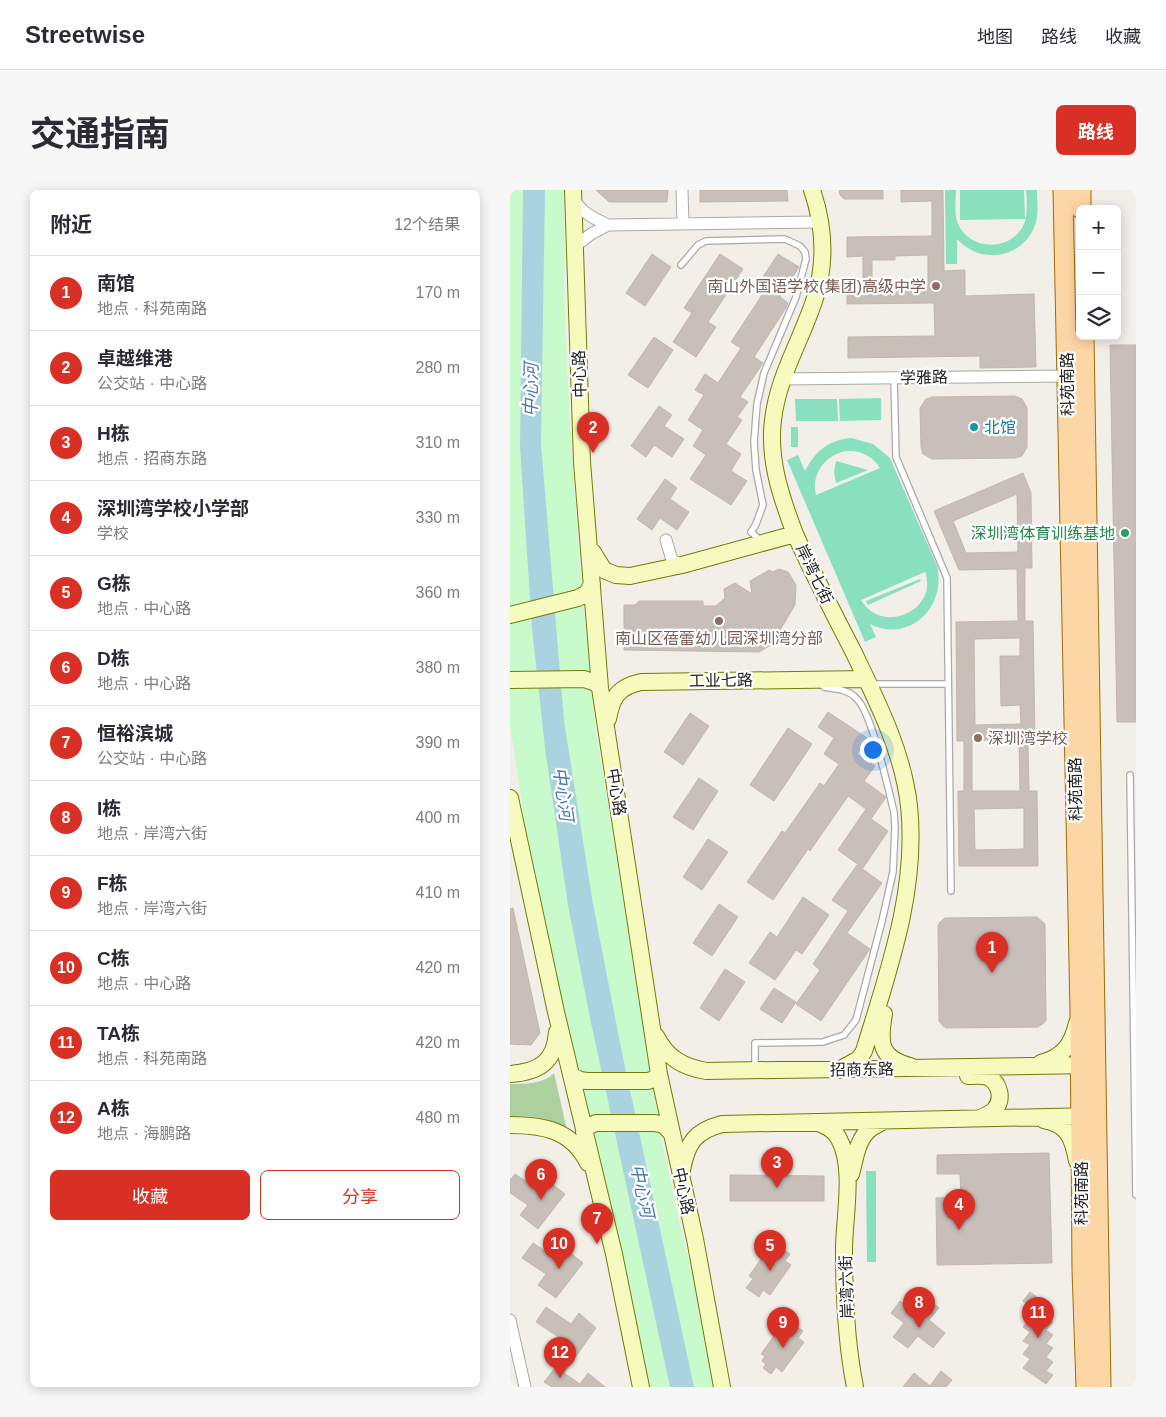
<!DOCTYPE html>
<html lang="zh">
<meta charset="utf-8">
<style>
body{margin:0;font-family:Helvetica,"Noto Sans SC",sans-serif;background:#f7f7f7;color:#2b2b33}
.controls{position:absolute;right:15px;top:15px;display:grid;overflow:hidden;border-radius:8px;box-shadow:0 2px 12px #0003}
.controls button{width:45px;height:45px;display:grid;place-items:center;padding:0;border:0;border-bottom:1px solid #e1e1e2;background:#fff;color:#2b2b33;font:25px sans-serif}
.you{position:absolute;left:362px;top:559px;width:18px;height:18px;margin:-12px;border:4px solid #fff;border-radius:50%;background:#1a73e8;box-shadow:0 0 0 8px #1a73e833}
.badge{display:grid;place-items:center;width:32px;height:32px;border-radius:50%;background:#d93025;color:#fff;font-size:16px;font-weight:700}
.pin{position:absolute;translate:-50% -41px;filter:drop-shadow(0 1px 2px #0008)}
.pin::after{content:'';position:absolute;top:26px;width:18px;height:15px;background:inherit;clip-path:polygon(0 0,100% 0,50% 100%)}
.list{margin:0;padding:0;list-style:none}
h2{display:flex;justify-content:space-between;align-items:center;height:65px;margin:0;padding:0 20px;font-size:21px}
h2 small{font-size:16px;font-weight:400;color:#7c7c81}
.list li{display:grid;grid-template-columns:32px 1fr auto;gap:15px;align-items:center;box-sizing:border-box;height:75px;padding:0 20px;border-top:1px solid #e1e1e2}
.list b{display:block;font-size:19px;white-space:nowrap}
.list p{margin:0;font-size:16px;white-space:nowrap;color:#7c7c81}
.list em{font-size:16px;font-style:normal;color:#7c7c81}
.actions{display:flex;gap:10px;padding:15px 20px}
.actions a{flex:1;padding:11px 0;border:1px solid #d93025;border-radius:8px;text-align:center;font-size:18px;color:#d93025}
.actions .main{background:#d93025;color:#fff}
.icon{flex:none;width:28px;height:28px;fill:none;stroke:currentColor;stroke-width:2;stroke-linecap:round;stroke-linejoin:round}
.map{position:relative;flex:none;width:626px;height:1197px;overflow:hidden;border-radius:8px}
header{display:flex;align-items:center;gap:30px;box-sizing:border-box;height:70px;padding:0 25px;background:#fff;border-bottom:1px solid #e1e1e2}
header strong{font-size:24px}
nav{display:flex;gap:28px;margin-inline-start:auto;font-size:18px}
.intro{display:flex;align-items:center;justify-content:space-between;box-sizing:border-box;height:120px;padding:0 30px}
h1{margin:0;font-size:35px}
.button{padding:12px 22px;border-radius:8px;background:#d93025;color:#fff;font-size:18px;font-weight:700}
main{display:flex;gap:30px;padding:0 30px}
aside{flex:1;background:#fff;border-radius:8px;box-shadow:0 2px 12px #0003}
.map>svg:first-child{display:block}
.forest{fill:#add19e}
.park{fill:#c8facc}
.pitch{fill:#88e0be;fill-rule:evenodd}
.water{fill:#aad3df}
.building{fill:#c7bfb8;stroke:#c4b6ab;fill-rule:evenodd}
.lines{fill:none;stroke-linecap:round;stroke-linejoin:round}
.lane-casing{stroke:#a9a9a9;stroke-width:8}
.street-casing{stroke:#a9a9a9;stroke-width:13}
.secondary-casing{stroke:#707d05;stroke-width:18}
.primary-casing{stroke:#a06b00;stroke-width:21}
.lane{stroke:#fff;stroke-width:5.5}
.street{stroke:#fff;stroke-width:11}
.secondary{stroke:#f7fabf;stroke-width:16}
.primary{stroke:#fcd6a4;stroke-width:19}
.education-dot{fill:#8d6e63;stroke:#fff;stroke-width:2}
.culture-dot{fill:#0f9aa8;stroke:#fff;stroke-width:2}
.leisure-dot{fill:#2e9e5b;stroke:#fff;stroke-width:2}
.labels{text-anchor:middle;stroke-width:4.5;stroke-linejoin:round;paint-order:stroke}
.education-label{font-size:16px;fill:#785e54;stroke:#fff;text-anchor:end}
.street-label{font-size:16px;fill:#222;stroke:#fff}
.culture-label{font-size:16px;fill:#0d838f;stroke:#fff;text-anchor:start}
.leisure-label{font-size:16px;fill:#27864d;stroke:#fff;text-anchor:end}
.water-label{font-size:18px;font-style:italic;fill:#4a7aab;stroke:#fff}
</style>
<header>
<strong>Streetwise</strong>
<nav><a>地图</a><a>路线</a><a>收藏</a></nav>
</header>
<div class="intro"><h1>交通指南</h1><a class="button">路线</a></div>
<main>
<aside>
<h2>附近<small>12个结果</small></h2>
<ul class="list">
<li><span class="badge">1</span><div><b>南馆</b><p>地点 · 科苑南路</p></div><em>170 m</em></li>
<li><span class="badge">2</span><div><b>卓越维港</b><p>公交站 · 中心路</p></div><em>280 m</em></li>
<li><span class="badge">3</span><div><b>H栋</b><p>地点 · 招商东路</p></div><em>310 m</em></li>
<li><span class="badge">4</span><div><b>深圳湾学校小学部</b><p>学校</p></div><em>330 m</em></li>
<li><span class="badge">5</span><div><b>G栋</b><p>地点 · 中心路</p></div><em>360 m</em></li>
<li><span class="badge">6</span><div><b>D栋</b><p>地点 · 中心路</p></div><em>380 m</em></li>
<li><span class="badge">7</span><div><b>恒裕滨城</b><p>公交站 · 中心路</p></div><em>390 m</em></li>
<li><span class="badge">8</span><div><b>I栋</b><p>地点 · 岸湾六街</p></div><em>400 m</em></li>
<li><span class="badge">9</span><div><b>F栋</b><p>地点 · 岸湾六街</p></div><em>410 m</em></li>
<li><span class="badge">10</span><div><b>C栋</b><p>地点 · 中心路</p></div><em>420 m</em></li>
<li><span class="badge">11</span><div><b>TA栋</b><p>地点 · 科苑南路</p></div><em>420 m</em></li>
<li><span class="badge">12</span><div><b>A栋</b><p>地点 · 海鹏路</p></div><em>480 m</em></li>
</ul>
<div class="actions"><a class="main">收藏</a><a>分享</a></div>
</aside>
<div class="map">
<svg width="626" height="1197" viewBox="0 0 626 1197">
<rect width="100%" height="100%" fill="#f2efe9"/>
<path class="forest" d="M44,883l13,57c-17,-14 -36,-14 -57,-14v-32c14,0 34,0 44,-11z"/>
<path class="park" d="M0,0h54l1,127 5,110 10,139 16,165 66,410 17,81 15,58 20,107h-65l-88,-390 -35,-168 -16,-104z"/>
<path class="pitch" d="M435,0h11c0,10 -2,21 1,31 10,30 54,32 67,3 4,-10 3,-23 2,-34h11c0,11 2,24 -2,35 -12,34 -55,40 -78,14v25h-11z
M450,0h64l1,29 -65,1z
M371,208v22l-41,1 -1,-22z
M285,209h42l1,22h-42z
M281,237h7v20h-7z
M341,248l22,6 17,14 47,108c10,40 -27,78 -67,58l6,13 -11,5 -78,-182 11,-5 7,16c10,-20 24,-31 46,-33zM336,261c14,-1 27,5 34,17l-64,27c-5,-21 9,-40 30,-44zM415,382c14,38 -43,64 -64,28z
M326,271l32,9 -32,13 -2,-11z
M410,389l1,2 -53,24 -2,-4z
M356,981h10v91h-9z"/>
<path class="water" d="M13,0h22l-4,254 23,277 29,183 29,149 72,334h-24l-80,-369 -22,-113 -23,-157 -13,-120 -12,-181z"/>
<path class="building" d="M86,0h72l-1,12h-58z
M190,0h87l1,11 -88,1z
M329,0h44v9h-39l-4,-4z
M391,0h42l1,81 21,-1v26l69,-2 2,73 -56,1v-12l-132,2v-21l87,-1 -1,-33 -87,1v-16l16,-1v-31l-16,1v-20l85,-1v-35l-31,1zM418,65v32h-33v-4h-23v-23h23v-4z
M142,64l19,13 -26,39 -19,-13z
M210,64l23,15 -35,53 8,5 -20,30 -23,-15 19,-29 -8,-5z
M268,64l21,13 -19,30 8,6 -2,5 -32,49 9,6 -23,34 8,5 -11,15 5,3 -16,24 15,10 -10,17 16,10 -16,24 -41,-26 16,-24 -13,-9 10,-16 -15,-10 16,-25 -9,-5 10,-16 13,9 23,-35 -10,-6 35,-53 -7,-6z
M144,147l19,13 -25,38 -20,-13z
M600,155h26v377h-19z
M505,206l7,3 5,9v39l-5,9 -7,2 -83,1 -9,-5 -2,-7 -1,-39 6,-9 6,-2z
M149,216l13,9 -8,11 20,13 -12,18 -18,-12 -8,12 -15,-11z
M513,283l8,20 1,75h-7v53h8l2,119h-7l1,51h8l1,75h-79l-1,-75h6v-50h-7l-1,-119 62,-1 -1,-52 -58,1 -25,-59zM507,304l1,58 -52,1 -13,-32zM510,448v18h-20l1,50 19,-1 1,19 -46,1 -1,-86zM462,550h47l1,51h-48zM514,618v41l-49,1 -1,-41z
M155,289l12,9 -7,11 19,13 -12,18 -17,-12 -8,12 -15,-11z
M269,379l9,3 8,13 -1,20 -24,40 -12,7 -135,-2v-45h11l4,-4h64v5h13l9,-8 -1,-9 11,-6 17,11 -2,-13 19,-11 4,2z
M318,522l39,26 -10,16 18,12 -11,15 22,16 -15,22 17,12 -25,37 -25,-18 28,-41 -18,-13 -38,55 -2,-2 -35,51 -26,-18 35,-51 3,2 35,-50 4,3 15,-22 -15,-10 10,-16 -16,-11z
M180,523l19,13 -26,39 -19,-13z
M278,538l24,16 -38,57 -24,-16z
M189,588l19,13 -25,39 -20,-13z
M198,649l20,13 -26,38 -19,-13z
M347,675l25,18 -35,50 23,16 -49,72 -25,-17 24,-34 -7,-6 35,-53 -16,-11z
M293,707l26,18 -27,39 -6,-4 -21,30 -26,-17 21,-31 7,5z
M209,714l19,13 -26,39 -19,-13z
M3,718l27,125 -9,12 -21,-1v-135z
M527,727l8,7 1,96 -2,3 -6,4 -92,1 -3,-2 -4,-5 -1,-95 2,-4 5,-4z
M215,779l20,13 -26,39 -19,-13z
M264,798l22,14 -14,21 -22,-14z
M539,963l3,110 -115,2 -1,-67 25,-1 -1,-23h-23v-19z
M5,984l24,16 8,-10 18,14 -27,35 -18,-14 8,-10 -18,-12v-13z
M220,985l94,1v25h-94z
M23,1053l24,16 8,-10 18,14 -27,35 -18,-13 8,-11 -24,-16z
M268,1055l12,9 -5,7 6,4 -21,30 -7,-5 -4,7 -13,-9 7,-9 -4,-3 17,-24 4,3z
M520,1102l22,16 -6,9 7,5 -7,8 7,5 -7,9 7,4 -7,9 7,5 -7,9 7,4 -7,9 -23,-16 7,-9 -7,-5 7,-9 -7,-4 7,-9 -7,-5 7,-8 -7,-5 7,-9 -7,-4z
M418,1109l11,9 -10,12 16,13 -12,15 -15,-12 -10,12 -15,-11 11,-14 -13,-10 9,-12 16,12z
M36,1117l25,17 8,-11 17,15 -32,45 16,11 8,-11 17,14h-53l-8,-5 19,-24 -12,-9 9,-11 -24,-16z
M285,1135l8,6 -5,7 6,4 -22,30 -6,-5 -5,7 -8,-6 3,-4 -4,-3 3,-5 -4,-2 18,-25 4,3 4,-5 4,3z
M431,1181l11,9 -6,7h-43l11,-14 16,13z"/>
<g class="lines">
<defs>
<path id="lane" d="M171,75l17,-20 8,-4 79,-2 15,7 5,6 1,7 -10,38 -32,76 -7,31 -3,38 2,28 7,35 -7,19 -5,8 9,8
M384,188l2,79 51,121 4,313
M361,494h77
M620,585l6,420
M245,878v-25l68,-1 21,-7 12,-15 26,-99 11,-49 2,-44 -1,-16c-6,-23 -22,-100 -38,-114 -8,-9 -21,-9 -32,-11l-2,-2"/>
<path id="street" d="M172,0l1,34
M63,7c8,16 20,21 35,28
M64,57l17,-13 17,-9 212,-3
M272,189l285,-3
M156,350l6,20 10,5
M0,1130l15,67"/>
<path id="secondary" d="M63,0l9,272 18,226 59,386 36,165 27,148
M302,0c12,35 14,73 3,108 -13,41 -37,78 -42,122 -5,39 8,77 22,114 18,40 39,80 59,119 23,48 49,99 55,153 9,84 -21,166 -45,245l-5,8 -20,11
M82,361l12,19 12,5 14,1 52,-11 113,-31
M0,425l68,-17 9,-5 5,-9
M0,490l74,-1 12,4 4,5
M98,529c4,-22 10,-32 33,-37l225,-3
M0,608l46,214 58,242 27,133
M374,824c-5,28 -5,44 26,52
M146,846c11,22 27,31 50,35l386,-6
M531,873c22,-6 31,-18 36,-40
M0,884c29,-2 45,-12 47,-42
M61,885l9,5 7,1h61l6,-2 5,-5
M458,886c6,0 14,-1 20,1 12,6 16,23 6,33 -4,4 -9,6 -14,8
M534,930c24,4 29,19 33,41
M306,932c10,4 18,7 23,17 16,29 5,79 5,110 0,46 2,93 11,138
M0,935c33,0 62,5 78,38
M74,942l5,-6 7,-3h59l9,2 8,9
M172,980c5,-27 13,-39 40,-46l371,-8
M341,984c4,-14 6,-35 19,-45 4,-3 9,-5 14,-8"/>
<path id="primary" d="M553,0l17,821 2,259 4,117
M571,0v19
M574,146l17,1051"/>
</defs>
<use href="#lane" class="lane-casing"/>
<use href="#street" class="street-casing"/>
<use href="#secondary" class="secondary-casing"/>
<use href="#primary" class="primary-casing"/>
<use href="#lane" class="lane"/>
<use href="#street" class="street"/>
<use href="#secondary" class="secondary"/>
<use href="#primary" class="primary"/>
</g>
<g class="education-dot">
<circle cx="426" cy="96" r="5"/>
<circle cx="209" cy="431" r="5"/>
<circle cx="468" cy="548" r="5"/>
</g>
<circle class="culture-dot" cx="464" cy="237" r="5"/>
<circle class="leisure-dot" cx="615" cy="343" r="5"/>
<g class="labels">
<g class="education-label">
<text x="416" y="102">南山外国语学校(集团)高级中学</text>
<text x="209" y="454" text-anchor="middle">南山区蓓蕾幼儿园深圳湾分部</text>
<text x="478" y="554" text-anchor="start">深圳湾学校</text>
</g>
<g class="street-label">
<text transform="translate(69 184) rotate(-92)" y="6">中心路</text>
<text transform="translate(414 187) rotate(-1)" y="6">学雅路</text>
<text transform="translate(557 194) rotate(-91)" y="6">科苑南路</text>
<text transform="translate(305 384) rotate(64)" y="6">岸湾七街</text>
<text transform="translate(211 490) rotate(-1)" y="6">工业七路</text>
<text transform="translate(565 599) rotate(-91)" y="6">科苑南路</text>
<text transform="translate(107 602) rotate(81)" y="6">中心路</text>
<text transform="translate(352 879) rotate(-1)" y="6">招商东路</text>
<text transform="translate(174 1001) rotate(78)" y="6">中心路</text>
<text transform="translate(571 1003) rotate(-90)" y="6">科苑南路</text>
<text transform="translate(336 1097) rotate(-92)" y="6">岸湾六街</text>
</g>
<g class="culture-label">
<text x="474" y="243">北馆</text>
</g>
<g class="leisure-label">
<text x="605" y="349">深圳湾体育训练基地</text>
</g>
<g class="water-label">
<text transform="translate(21 200) rotate(-89)" y="6">中心河</text>
<text transform="translate(53 604) rotate(82)" y="6">中心河</text>
<text transform="translate(132 1001) rotate(78)" y="6">中心河</text>
</g>
</g>
</svg>
<div class="controls">
<button>+</button>
<button>−</button>
<button><svg class="icon" aria-label="layers" viewBox="0 0 24 24"><path d="M12 4l9 5-9 5-9-5zM3 14l9 5 9-5"/></svg></button>
</div>
<div class="you"></div>
<div class="pin badge" style="left:482px;top:783px">1</div>
<div class="pin badge" style="left:83px;top:263px">2</div>
<div class="pin badge" style="left:267px;top:998px">3</div>
<div class="pin badge" style="left:449px;top:1040px">4</div>
<div class="pin badge" style="left:260px;top:1081px">5</div>
<div class="pin badge" style="left:31px;top:1010px">6</div>
<div class="pin badge" style="left:87px;top:1054px">7</div>
<div class="pin badge" style="left:409px;top:1138px">8</div>
<div class="pin badge" style="left:273px;top:1158px">9</div>
<div class="pin badge" style="left:49px;top:1079px">10</div>
<div class="pin badge" style="left:528px;top:1148px">11</div>
<div class="pin badge" style="left:50px;top:1188px">12</div>
</div>
</main>
